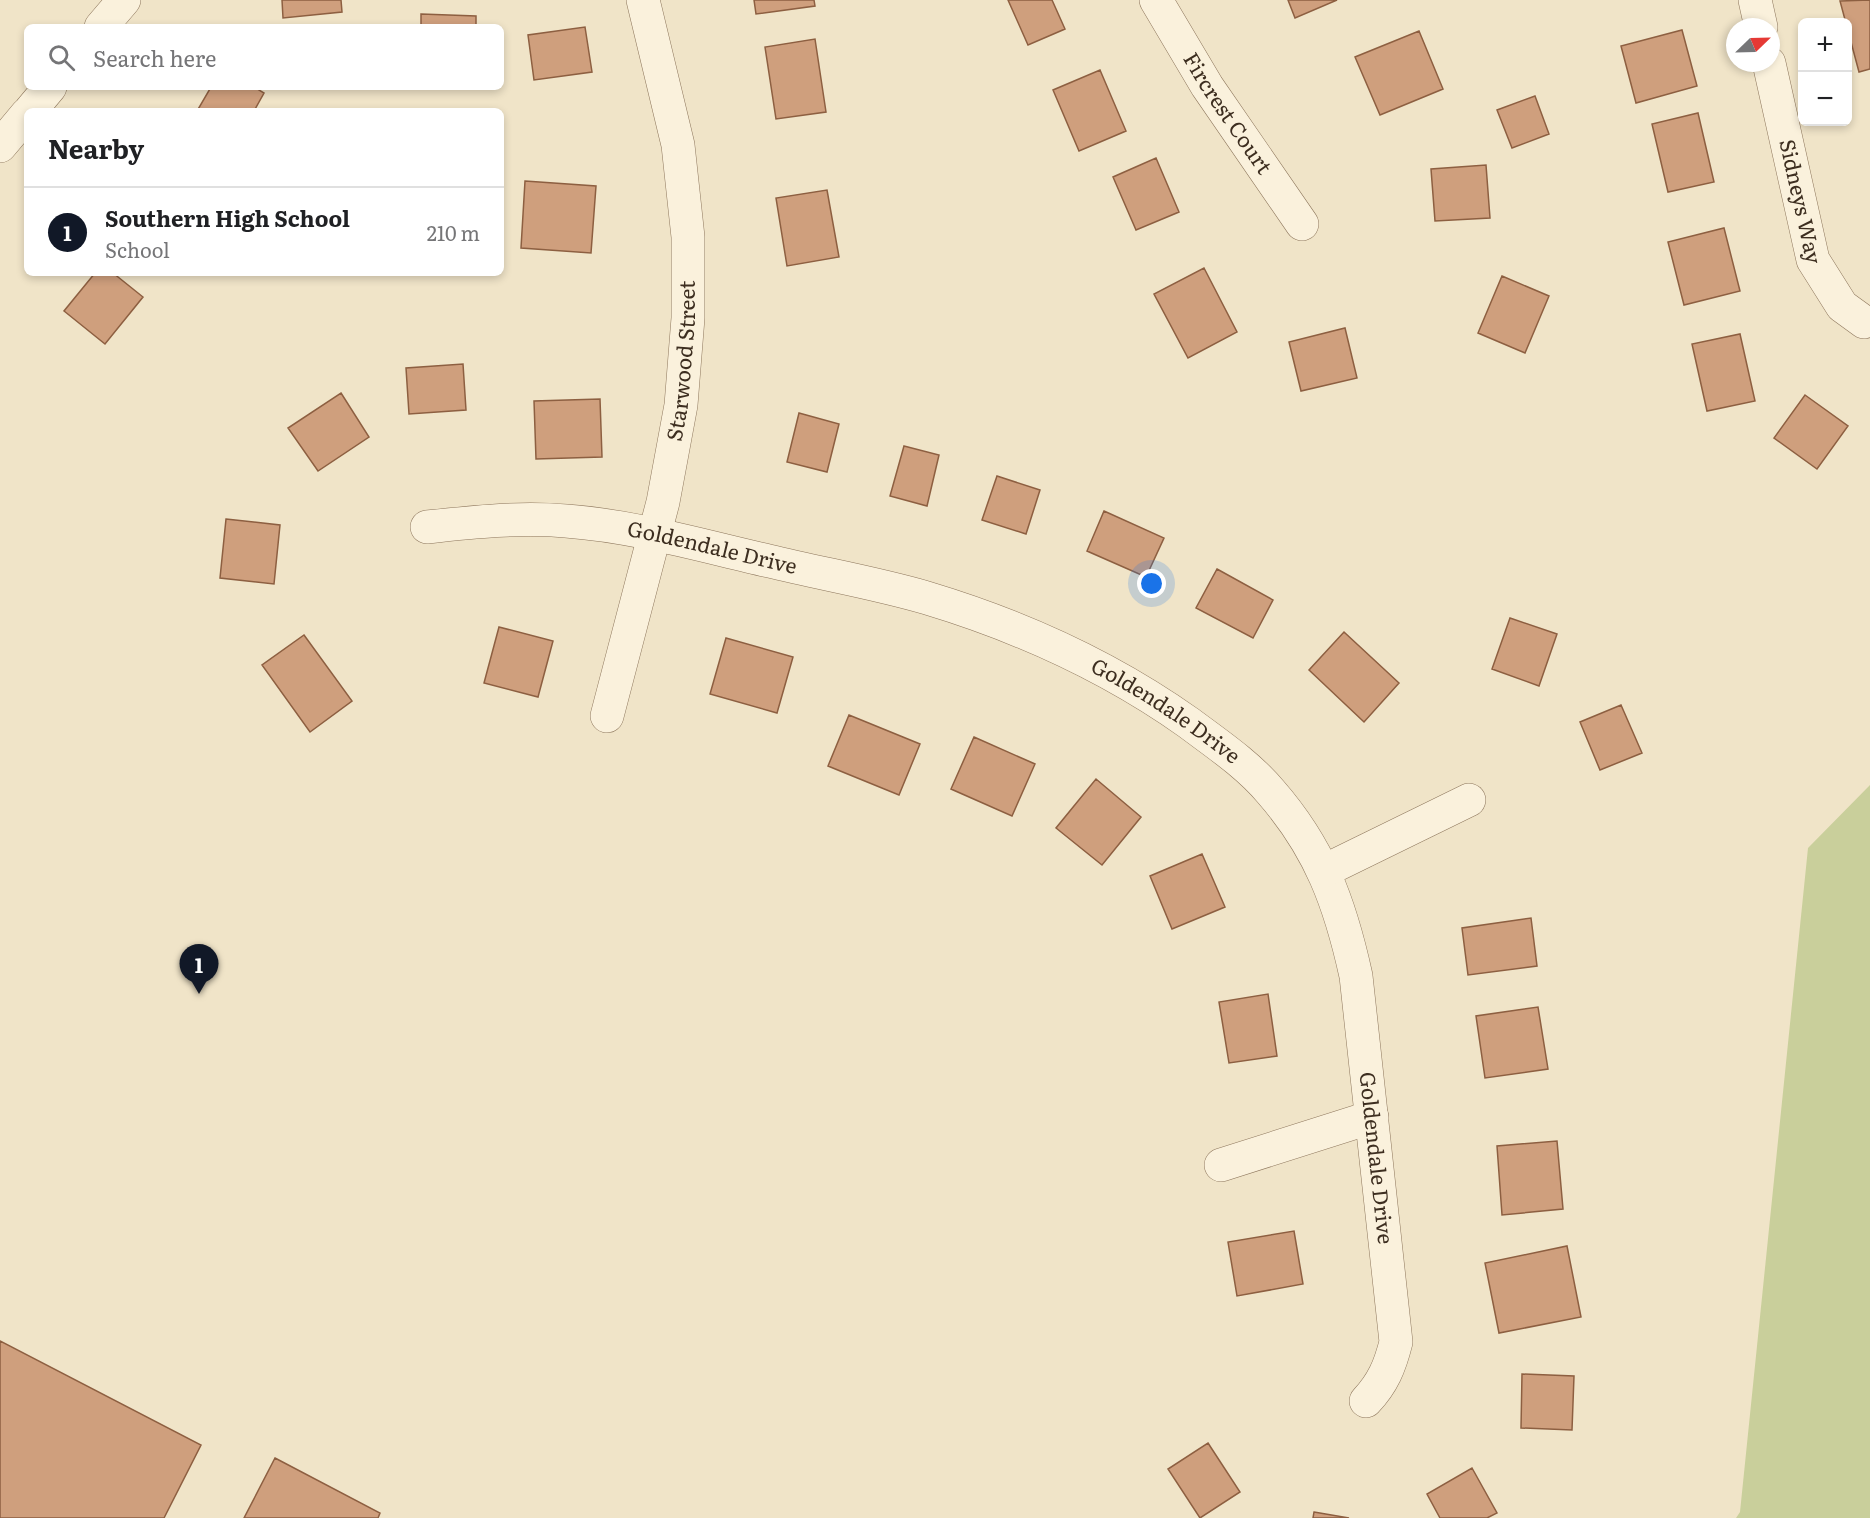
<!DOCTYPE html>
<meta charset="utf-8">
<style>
body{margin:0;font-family:Literata,serif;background:#f2f2f2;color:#202124}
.controls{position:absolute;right:18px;top:18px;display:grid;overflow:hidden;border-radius:9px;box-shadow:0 3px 9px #0003}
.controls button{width:54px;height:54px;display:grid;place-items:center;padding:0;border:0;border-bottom:2px solid #e0e0e0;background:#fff;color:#202124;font:30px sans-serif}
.compass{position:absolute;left:1726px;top:18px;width:54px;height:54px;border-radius:50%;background:#fff;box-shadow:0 3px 9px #0003;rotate:67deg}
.you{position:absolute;left:1152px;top:584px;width:21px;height:21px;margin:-15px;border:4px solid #fff;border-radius:50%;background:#1a73e8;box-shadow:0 0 0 9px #1a73e833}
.badge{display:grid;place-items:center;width:39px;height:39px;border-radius:50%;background:#111827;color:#fff;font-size:20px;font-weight:700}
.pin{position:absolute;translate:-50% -50px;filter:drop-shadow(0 2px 3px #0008)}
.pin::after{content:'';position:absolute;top:32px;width:21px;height:18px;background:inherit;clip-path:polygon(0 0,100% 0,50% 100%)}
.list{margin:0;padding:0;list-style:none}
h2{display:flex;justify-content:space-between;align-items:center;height:78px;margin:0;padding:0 24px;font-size:26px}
h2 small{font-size:20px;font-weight:400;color:#757577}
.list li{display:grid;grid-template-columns:39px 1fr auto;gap:18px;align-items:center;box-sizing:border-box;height:90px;padding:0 24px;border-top:2px solid #e0e0e0}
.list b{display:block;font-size:22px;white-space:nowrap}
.list p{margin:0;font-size:20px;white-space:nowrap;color:#757577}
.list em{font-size:20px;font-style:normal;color:#757577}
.icon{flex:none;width:33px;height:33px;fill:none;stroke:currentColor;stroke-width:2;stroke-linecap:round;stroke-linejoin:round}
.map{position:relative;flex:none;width:1870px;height:1518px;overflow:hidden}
.search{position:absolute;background:#fff;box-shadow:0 3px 9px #0003;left:24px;top:24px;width:480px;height:66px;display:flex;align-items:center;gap:15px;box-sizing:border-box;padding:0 21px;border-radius:9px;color:#757577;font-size:22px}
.panel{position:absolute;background:#fff;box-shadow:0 3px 9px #0003;left:24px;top:108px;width:480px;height:168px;border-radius:9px}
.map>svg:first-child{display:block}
.green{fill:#c9cf9b}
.building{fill:#cf9f7d;stroke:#8d5f41;stroke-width:1.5}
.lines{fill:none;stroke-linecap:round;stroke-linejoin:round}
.minor-casing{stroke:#8d765c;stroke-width:34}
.tertiary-casing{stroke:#8d765c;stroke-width:34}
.minor{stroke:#faf1dc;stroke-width:33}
.tertiary{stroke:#faf1dc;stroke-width:33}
.labels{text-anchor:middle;stroke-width:5;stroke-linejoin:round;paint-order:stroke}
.street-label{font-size:21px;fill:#3d2e20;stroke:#f7eed8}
</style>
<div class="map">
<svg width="1870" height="1518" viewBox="0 0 1870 1518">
<rect width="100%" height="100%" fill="#f0e4c8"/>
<path class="green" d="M1870,785v733h-134l4,-6 68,-664z"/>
<path class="building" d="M282,0h59l1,12 -59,6z
M754,0h60l1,6 -59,8z
M1008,0h44l13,29 -37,16z
M1288,0h49l-42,18z
M1870,0v69l-11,3 -19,-71z
M421,14l55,2v11h-55z
M585,27l7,45 -58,8 -6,-45z
M1682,30l15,56 -61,17 -15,-57z
M1419,31l24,58 -63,26 -25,-58z
M815,39l11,73 -50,7 -11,-72z
M1100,70l26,61 -47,20 -26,-61z
M211,87h43l10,6 -10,18h-57z
M1535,96l14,38 -37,14 -15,-38z
M1698,113l16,69 -46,10 -16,-68z
M1156,158l23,54 -43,18 -23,-53z
M1486,165l4,53 -55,3 -4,-52z
M525,181l71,5 -5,67 -70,-5z
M827,190l12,67 -52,9 -11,-68z
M1724,228l16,63 -56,14 -16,-63z
M1204,268l33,64 -49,26 -34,-64z
M95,273h18l30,24 -38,47 -41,-33z
M1502,276l47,20 -24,57 -47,-20z
M1345,328l12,50 -56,13 -12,-49z
M1740,334l15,67 -48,10 -15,-67z
M463,364l3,46 -57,4 -3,-46z
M341,393l28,44 -51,34 -30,-43z
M1805,395l43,31 -31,43 -43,-31z
M600,399l2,58 -66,2 -2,-58z
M799,413l40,11 -12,48 -40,-10z
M904,446l35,9 -12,51 -37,-10z
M997,476l43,14 -14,44 -44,-14z
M1104,511l60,27 -18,39 -59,-26z
M226,519l54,6 -6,59 -54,-6z
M1217,569l56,31 -20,38 -57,-30z
M1510,618l47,16 -18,52 -47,-17z
M499,627l54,14 -15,56 -54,-14z
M1344,632l55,51 -35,39 -55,-52z
M304,635l48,66 -42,31 -48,-67z
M726,638l67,19 -16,56 -67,-19z
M1621,705l21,48 -42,17 -20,-48z
M849,715l71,29 -21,51 -71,-29z
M974,737l61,27 -23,52 -61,-27z
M1096,779l45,38 -39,48 -46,-37z
M1202,854l23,53 -53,22 -22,-53z
M1531,918l6,48 -69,9 -6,-47z
M1268,994l9,62 -48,7 -10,-61z
M1538,1007l10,62 -63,9 -9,-62z
M1557,1141l6,68 -61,6 -5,-69z
M1294,1231l9,53 -66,12 -9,-54z
M1567,1246l14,71 -82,16 -14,-70z
M0,1341l201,104 -37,73h-164z
M1522,1374l52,2 -2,54 -51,-2z
M1208,1443l32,49 -40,26 -32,-49z
M275,1458l105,55 -2,5h-134z
M1472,1468l25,45 -10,5h-47l-13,-24z
M1314,1512l35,6h-36z"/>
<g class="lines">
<defs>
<g id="minor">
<path id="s1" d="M1156,0l51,86 95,138"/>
<path d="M1755,0l6,27"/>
<path id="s2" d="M1769,63l44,197 29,46 22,16"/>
<path id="s3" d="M427,527c46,-5 93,-10 139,-6 69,5 137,25 203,40 53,13 107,22 158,37 93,28 183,69 262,125 28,21 58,41 81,68 50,57 70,112 86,185l40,366c-6,24 -13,41 -30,59"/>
<path id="s4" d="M607,716l56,-214 18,-97 7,-87v-81l-10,-92 -35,-145"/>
<path d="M1324,871l145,-71"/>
<path d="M1221,1165l151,-48"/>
</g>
<path id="tertiary" d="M101,27l23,-27
M30,111l20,-24
M0,146l27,-32"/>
</defs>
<use href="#minor" class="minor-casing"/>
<use href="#tertiary" class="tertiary-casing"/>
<use href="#minor" class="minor"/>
<use href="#tertiary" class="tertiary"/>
</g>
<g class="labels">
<g class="street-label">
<text dy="7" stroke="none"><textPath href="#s1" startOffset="134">Fircrest Court</textPath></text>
<text dy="7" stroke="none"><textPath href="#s2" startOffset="142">Sidneys Way</textPath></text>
<text dy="7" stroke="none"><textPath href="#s4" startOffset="364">Starwood Street</textPath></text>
<text dy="7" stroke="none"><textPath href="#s3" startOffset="288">Goldendale Drive</textPath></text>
<text dy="7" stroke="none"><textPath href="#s3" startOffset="774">Goldendale Drive</textPath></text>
<text dy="7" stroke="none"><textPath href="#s3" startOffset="1296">Goldendale Drive</textPath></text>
</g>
</g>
</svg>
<div class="controls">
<button>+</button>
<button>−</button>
</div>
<svg class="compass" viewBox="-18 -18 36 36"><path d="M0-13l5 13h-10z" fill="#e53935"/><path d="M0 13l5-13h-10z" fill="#757577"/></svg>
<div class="you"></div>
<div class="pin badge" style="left:199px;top:994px">1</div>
<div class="search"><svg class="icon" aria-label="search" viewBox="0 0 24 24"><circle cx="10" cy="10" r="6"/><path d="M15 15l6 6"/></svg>Search here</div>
<section class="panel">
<h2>Nearby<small></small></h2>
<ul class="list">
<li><span class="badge">1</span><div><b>Southern High School</b><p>School</p></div><em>210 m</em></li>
</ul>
</section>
</div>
